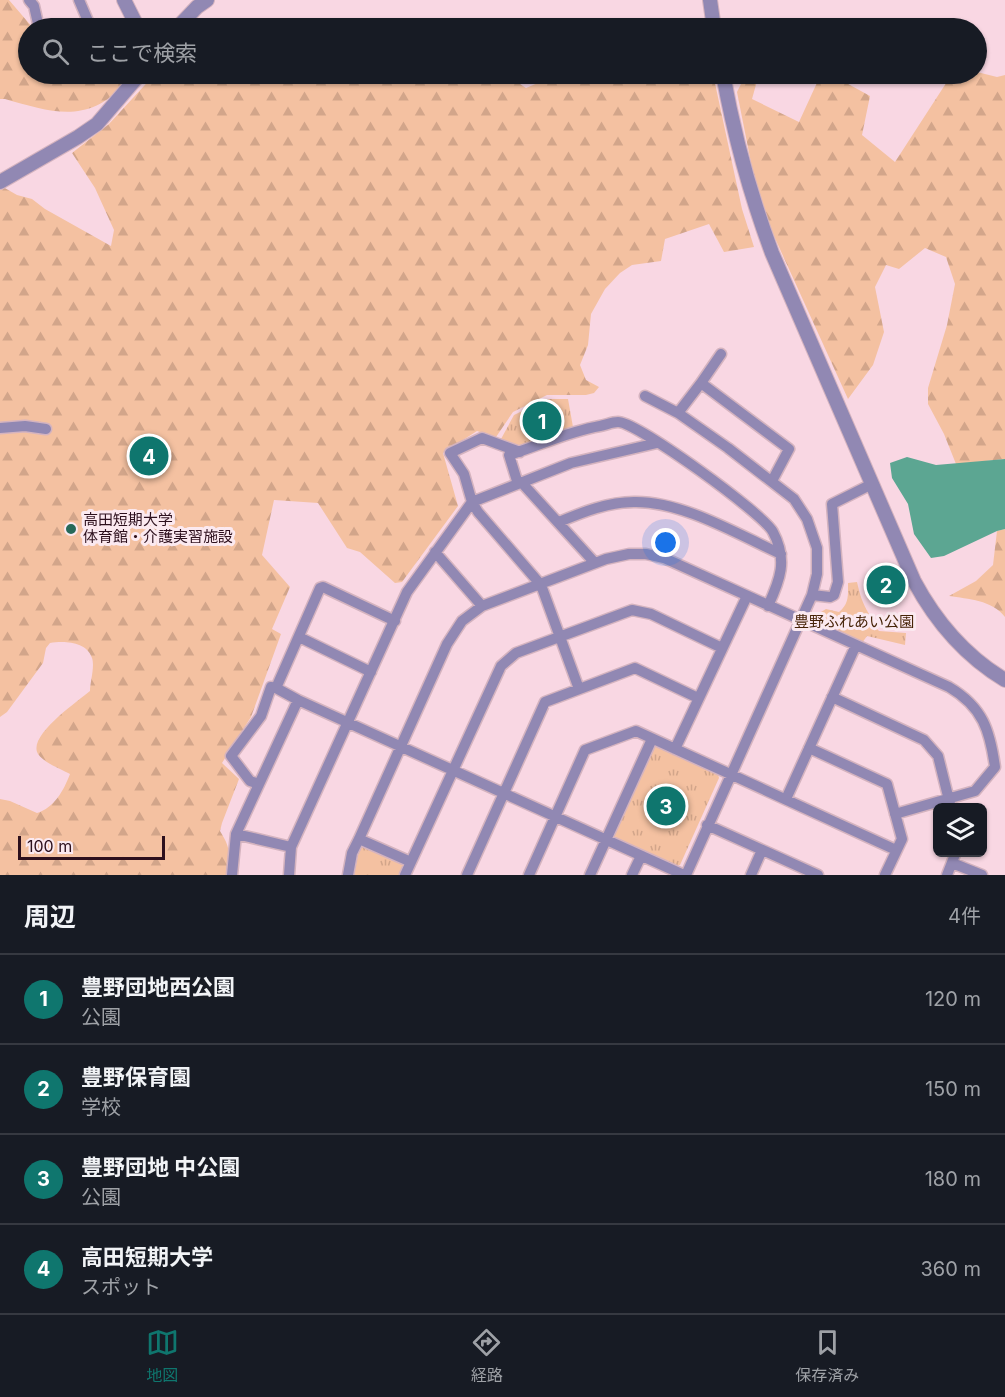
<!DOCTYPE html>
<html lang="ja">
<meta charset="utf-8">
<style>
body{margin:0;font-family:Inter,"Noto Sans JP",sans-serif;background:#242831;color:#f1f3f6}
.controls{position:absolute;right:18px;bottom:18px;display:grid;overflow:hidden;border-radius:9px;box-shadow:0 2px 4px #0004}
.controls button{width:54px;height:54px;display:grid;place-items:center;padding:0;border:0;border-bottom:2px solid #363941;background:#171b24;color:#f1f3f6;font:30px sans-serif}
.scale{position:absolute;left:18px;bottom:15px;width:147px;box-sizing:border-box;padding-left:6px;border:3px solid #2d101d;border-top:0;font-size:16px;line-height:21px;white-space:nowrap;color:#2d101d;-webkit-text-stroke:4px #fbe9f0;paint-order:stroke}
.you{position:absolute;left:666px;top:543px;width:21px;height:21px;margin:-15px;border:4px solid #fff;border-radius:50%;background:#1a73e8;box-shadow:0 0 0 9px #1a73e833}
.badge{display:grid;place-items:center;width:39px;height:39px;border-radius:50%;background:#0f766e;color:#fff;font-size:20px;font-weight:700}
.pin{position:absolute;translate:-50% -50%;border:3px solid #fff;box-shadow:0 2px 6px #0006}
.list{margin:0;padding:0;list-style:none}
h2{display:flex;justify-content:space-between;align-items:center;height:78px;margin:0;padding:0 24px;font-size:26px}
h2 small{font-size:20px;font-weight:400;color:#9ea1a6}
.list li{display:grid;grid-template-columns:39px 1fr auto;gap:18px;align-items:center;box-sizing:border-box;height:90px;padding:0 24px;border-top:2px solid #363941}
.list b{display:block;font-size:22px;white-space:nowrap}
.list p{margin:0;font-size:20px;white-space:nowrap;color:#9ea1a6}
.list em{font-size:20px;font-style:normal;color:#9ea1a6}
.icon{flex:none;width:33px;height:33px;fill:none;stroke:currentColor;stroke-width:2;stroke-linecap:round;stroke-linejoin:round}
.map{position:relative;flex:none;width:1005px;height:875px;overflow:hidden}
.search{position:absolute;background:#171b24;box-shadow:0 2px 4px #0004;left:18px;right:18px;top:18px;height:66px;display:flex;align-items:center;gap:15px;box-sizing:border-box;padding:0 21px;border-radius:33px;color:#9ea1a6;font-size:22px}
.sheet{height:438px;background:#171b24}
nav{display:flex;justify-content:space-around;align-items:center;box-sizing:border-box;height:84px;border-top:2px solid #363941;background:#171b24;font-size:16px;color:#9ea1a6}
nav a{display:grid;justify-items:center;gap:3px}
nav .on{color:#0f766e}
.map>svg:first-child{display:block}
.forest{fill:url(#forest-firs)}
.park{fill:url(#park-tufts)}
.water{fill:#5ca692}
.lines{fill:none;stroke-linecap:round;stroke-linejoin:round}
.minor-casing{stroke:#d4b3bf;stroke-width:13}
.tertiary-casing{stroke:#d4b3bf;stroke-width:16}
.minor{stroke:#9188b3;stroke-width:10}
.tertiary{stroke:#9188b3;stroke-width:14}
.poi-dot{fill:#276959;stroke:#fbe9f0;stroke-width:2}
.labels{text-anchor:middle;stroke-width:6;stroke-linejoin:round;paint-order:stroke}
.poi-label{font-size:15px;fill:#2d101d;stroke:#fbe9f0;text-anchor:start}
.park-label{font-size:15px;fill:#462307;stroke:#fbe9f0}
</style>
<div class="map">
<svg width="1005" height="875" viewBox="0 0 1005 875">
<defs>
<pattern id="forest-firs" width="22" height="20" patternUnits="userSpaceOnUse" patternTransform="scale(1.5)"><rect width="22" height="20" fill="#f4c1a1"/><path d="M5 1l3.5 6h-7zM16 11l3.5 6h-7z" fill="#d2a58a"/></pattern>
<pattern id="park-tufts" width="24" height="20" patternUnits="userSpaceOnUse" patternTransform="scale(1.5)"><rect width="24" height="20" fill="#f4c1a1"/><path d="M3 7l-1-3M5 7V3M7 7l1-3M15 17l-1-3M17 17v-4M19 17l1-3" fill="none" stroke="#d2a58a"/></pattern>
</defs>
<rect width="100%" height="100%" fill="#f9d7e3"/>
<path class="forest" d="M0,0h9l24,28h-5v46h83l13,10c-36,41 -73,28 -119,15h-5z
M303,22l16,4v2h-45z
M977,72l20,5 8,-2v384l-49,5 -12,-30 -16,-30v-16l19,-63 8,-41 -9,-27 -21,-9 -26,21 -13,-4 -11,22 9,45 -11,33 -25,34 -89,-196 -22,-111 9,-18h13l-7,25 47,23 22,-48h9l40,22 -8,39 33,27 57,-88z
M155,74h350l21,14 33,-14h154l29,135 12,38 -30,5 -15,-28 -44,15 -4,22 -29,4 -12,8 -15,16 -14,25 -3,31 -8,20 6,15 13,7 -5,6 -8,2h-39l-34,17 -17,25 -19,-6 -34,22 15,53 -56,76 -7,1 -35,-31 -13,-4 -29,-45 -44,-3 -12,55 28,32 -18,42 9,5 -30,83 -29,46 17,16 -17,44 -2,8c12,19 9,23 7,44h-227v-76l10,2 27,12c17,-5 27,-23 33,-39 -9,-5 -26,-11 -32,-20 -11,-18 39,-52 52,-63 0,-9 5,-24 2,-33 -6,-17 -28,-17 -42,-15l-4,5 -3,15 -36,49 -7,5v-528l3,-2 14,8 15,4 13,10 66,37 3,-16 -19,-42 -23,-35 37,-29z
M1005,529v88c-13,-17 -37,-18 -56,-21l27,-15 17,-16 4,-34z"/>
<path class="park" d="M547,399h21l5,28 -46,19h-8l-18,-7 13,-24z
M857,582c3,13 5,20 12,32 4,6 4,11 10,17l27,2 -1,12 -38,-9 -5,7 -42,-19 -2,-5 3,-7 5,-3 13,3c10,-8 9,-16 9,-29z
M657,745l61,29 1,4 -39,87 -5,1 -60,-27 -2,-4 39,-88z
M363,844l43,19 -6,12h-46l4,-20z"/>
<path class="water" d="M907,457l29,8 69,-6v70l-8,2 -53,25 -13,2 -17,-24 -6,-30 -16,-26 -2,-15z"/>
<g class="lines">
<defs>
<path id="minor" d="M29,0l5,6 5,22
M79,0l12,28
M121,74l12,8
M701,383l20,-29
M645,396l33,17 50,35 66,51 13,20 10,29v26l-5,21 -126,280
M678,413l23,-30 88,66 -17,32
M0,428l25,-2 21,3
M520,452l-38,-14 -32,15 14,21 8,28 6,10 63,73 38,104
M522,483l73,80
M518,484l-9,-29c32,-10 57,-23 91,-29 6,-1 12,-4 18,-4 19,0 146,92 155,110 15,28 7,48 -5,74
M559,522c24,-10 49,-20 75,-20 48,-1 103,32 147,52
M435,552l47,54
M812,595l18,2 4,-2 4,-13 -6,-78 40,-20
M299,637l72,35
M276,688l22,12 386,175
M832,697l92,43 14,16 13,52
M809,748l78,36 15,55 -17,36
M675,749l72,-153
M259,784l-9,-3 -19,-25 30,-40 10,-29 5,1 44,-100 3,-1 72,34
M786,799l70,-154
M707,825l111,50
M236,834l55,13
M359,839l52,23
M952,863l30,12
M232,875l4,-41 62,-134
M289,875l2,-28 116,-255 65,-90 99,-39 86,-20
M348,875l4,-22 7,-14 88,-195 15,-23 20,-15 124,-47 23,-5h17l18,4 285,129c34,20 41,44 46,80l-20,24 -80,23
M405,875l96,-209 15,-13 116,-43 19,4 71,34
M467,875l78,-173 90,-34 63,30
M529,875l56,-125 51,-19 260,119
M590,875l62,-136
M632,875l9,-19
M751,875l11,-25
M947,875l9,-23"/>
<path id="tertiary" d="M124,0l14,28
M710,0l4,28
M177,28l20,-21 10,-7
M723,74c11,61 27,120 49,179l142,328c22,41 51,75 91,99
M0,182l78,-45 19,-13 43,-50"/>
</defs>
<use href="#minor" class="minor-casing"/>
<use href="#tertiary" class="tertiary-casing"/>
<use href="#minor" class="minor"/>
<use href="#tertiary" class="tertiary"/>
</g>
<circle class="poi-dot" cx="71" cy="529" r="6"/>
<g class="labels">
<g class="poi-label">
<text x="83" y="525">高田短期大学<tspan x="83" dy="17">体育館・介護実習施設</tspan></text>
</g>
<g class="park-label">
<text x="854" y="627">豊野ふれあい公園</text>
</g>
</g>
</svg>
<div class="controls">
<button><svg class="icon" aria-label="layers" viewBox="0 0 24 24"><path d="M12 4l9 5-9 5-9-5zM3 14l9 5 9-5"/></svg></button>
</div>
<div class="scale">100 m</div>
<div class="you"></div>
<div class="pin badge" style="left:542px;top:421px">1</div>
<div class="pin badge" style="left:886px;top:585px">2</div>
<div class="pin badge" style="left:666px;top:806px">3</div>
<div class="pin badge" style="left:149px;top:456px">4</div>
<div class="search"><svg class="icon" aria-label="search" viewBox="0 0 24 24"><circle cx="10" cy="10" r="6"/><path d="M15 15l6 6"/></svg>ここで検索</div>
</div>
<section class="sheet">
<h2>周辺<small>4件</small></h2>
<ul class="list">
<li><span class="badge">1</span><div><b>豊野団地西公園</b><p>公園</p></div><em>120 m</em></li>
<li><span class="badge">2</span><div><b>豊野保育園</b><p>学校</p></div><em>150 m</em></li>
<li><span class="badge">3</span><div><b>豊野団地 中公園</b><p>公園</p></div><em>180 m</em></li>
<li><span class="badge">4</span><div><b>高田短期大学</b><p>スポット</p></div><em>360 m</em></li>
</ul>
</section>
<nav>
<a class="on"><svg class="icon" aria-label="map" viewBox="0 0 24 24"><path d="M3 6l6-2 6 2 6-2v14l-6 2-6-2-6 2zM9 4v14M15 6v14"/></svg>地図</a>
<a><svg class="icon" aria-label="directions" viewBox="0 0 24 24"><path d="M12 3l9 9-9 9-9-9zM9 14v-3h6M13 9l2 2-2 2"/></svg>経路</a>
<a><svg class="icon" aria-label="saved" viewBox="0 0 24 24"><path d="M7 4h10v16l-5-4-5 4z"/></svg>保存済み</a>
</nav>
